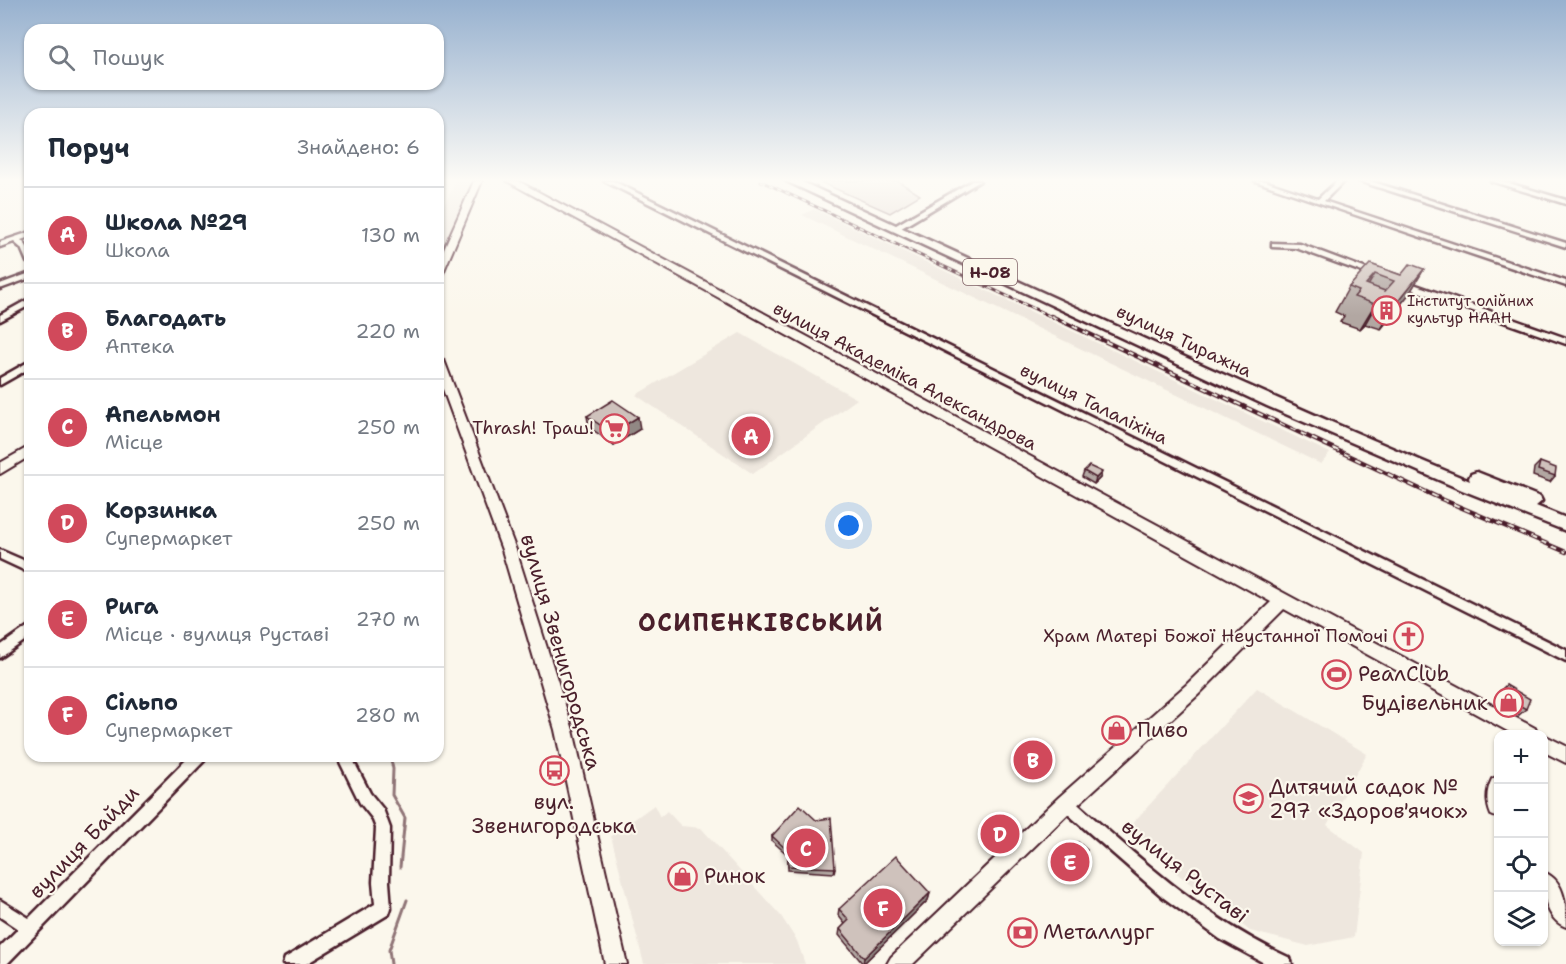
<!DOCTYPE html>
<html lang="uk">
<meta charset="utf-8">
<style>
body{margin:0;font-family:"Shantell Sans",sans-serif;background:#f2f2f3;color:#1f2937}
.controls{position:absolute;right:18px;bottom:18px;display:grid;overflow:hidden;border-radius:12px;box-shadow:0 2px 4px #0004}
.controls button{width:54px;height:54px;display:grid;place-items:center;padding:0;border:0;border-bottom:2px solid #e0e1e3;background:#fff;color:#1f2937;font:30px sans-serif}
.you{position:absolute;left:849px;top:526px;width:21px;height:21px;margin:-15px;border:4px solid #fff;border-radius:50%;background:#1a73e8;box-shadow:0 0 0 9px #1a73e833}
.badge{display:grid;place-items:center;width:39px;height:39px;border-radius:50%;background:#d1495b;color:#fff;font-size:20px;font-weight:700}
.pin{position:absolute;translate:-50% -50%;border:3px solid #fff;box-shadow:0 2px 6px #0006}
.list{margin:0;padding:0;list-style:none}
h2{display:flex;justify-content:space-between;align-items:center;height:78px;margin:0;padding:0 24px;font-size:26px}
h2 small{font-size:20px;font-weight:400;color:#747a83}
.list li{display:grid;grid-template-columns:39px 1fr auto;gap:18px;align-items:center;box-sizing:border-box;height:96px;padding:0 24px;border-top:2px solid #e0e1e3}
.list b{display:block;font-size:22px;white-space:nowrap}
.list p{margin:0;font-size:20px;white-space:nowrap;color:#747a83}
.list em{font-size:20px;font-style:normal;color:#747a83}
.icon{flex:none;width:33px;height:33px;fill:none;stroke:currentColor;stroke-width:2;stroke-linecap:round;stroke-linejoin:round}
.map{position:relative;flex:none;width:1566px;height:964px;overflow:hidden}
.search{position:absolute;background:#fff;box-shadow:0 2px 4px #0004;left:24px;top:24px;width:420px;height:66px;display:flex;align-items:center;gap:15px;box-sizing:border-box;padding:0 21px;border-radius:18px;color:#747a83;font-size:22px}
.panel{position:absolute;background:#fff;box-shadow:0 2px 4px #0004;left:24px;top:108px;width:420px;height:654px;border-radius:18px}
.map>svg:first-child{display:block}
.built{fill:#eee7de}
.green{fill:#e2d7d0;stroke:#967b7e;stroke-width:1.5}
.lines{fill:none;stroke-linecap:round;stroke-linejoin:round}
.stream{stroke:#907477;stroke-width:3}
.street-casing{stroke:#4a1f2b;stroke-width:5}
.secondary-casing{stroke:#4a1f2b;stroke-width:4}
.primary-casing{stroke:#4a1f2b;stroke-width:5}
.street{fill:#fbf7ec;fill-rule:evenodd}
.secondary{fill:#fbf7ec;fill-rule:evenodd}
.primary{fill:#fbf7ec;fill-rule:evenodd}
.rail-far1-casing{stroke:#4a1f2b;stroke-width:3}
.rail-casing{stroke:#4a1f2b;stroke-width:4.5}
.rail-far1{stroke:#fbf7ec;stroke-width:1.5;stroke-dasharray:4.5;stroke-linecap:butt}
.rail{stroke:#fbf7ec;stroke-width:2;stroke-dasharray:6;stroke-linecap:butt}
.wall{fill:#b2a7a2;stroke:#4a1f2b;stroke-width:1.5}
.shaded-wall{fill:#918884;stroke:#4a1f2b;stroke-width:1.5}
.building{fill:#cfc2bc;stroke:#4a1f2b;stroke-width:1.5;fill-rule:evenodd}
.labels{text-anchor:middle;stroke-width:4.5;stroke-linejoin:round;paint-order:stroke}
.far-poi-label{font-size:15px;fill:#4a1f2b;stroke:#fbf7ec;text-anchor:start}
.shield{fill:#fbf7ec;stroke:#7f6065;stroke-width:1.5}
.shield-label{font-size:16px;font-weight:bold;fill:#4a1f2b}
.street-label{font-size:18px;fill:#4a1f2b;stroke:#fbf7ec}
.poi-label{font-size:18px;fill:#4a1f2b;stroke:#fbf7ec;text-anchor:end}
.near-street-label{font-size:21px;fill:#4a1f2b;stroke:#fbf7ec}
.near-poi-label{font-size:21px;fill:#4a1f2b;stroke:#fbf7ec;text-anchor:start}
.district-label{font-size:24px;font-weight:bold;letter-spacing:1.5px;fill:#4a1f2b;stroke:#fbf7ec}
</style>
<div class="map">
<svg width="1566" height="964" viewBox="0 0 1566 964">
<rect width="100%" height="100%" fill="#fbf7ec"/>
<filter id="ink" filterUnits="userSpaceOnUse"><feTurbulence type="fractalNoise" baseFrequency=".0167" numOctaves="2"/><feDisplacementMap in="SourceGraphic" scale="12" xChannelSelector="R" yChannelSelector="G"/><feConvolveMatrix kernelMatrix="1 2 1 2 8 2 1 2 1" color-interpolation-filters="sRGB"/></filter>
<g filter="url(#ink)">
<path class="built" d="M456,181h16l-34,77v-40z
M814,209l516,244 -9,11 -519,-249z
M740,333l117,66 -104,75 -117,-79z
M1257,688l110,66 -40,71 37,28 -10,84 -46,9 -58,-15 -71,-56 -50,-48z
M654,805l6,12 7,-6 14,15 20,2 80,88 16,25 8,23h-161l-33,-128z"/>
<path class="green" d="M818,181h80l22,14 -30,18z"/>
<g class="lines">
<path class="stream" d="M390,756l3,13 -1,26 13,23 -5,49
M391,964l-2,-14 18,-50"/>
<defs>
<path id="street" d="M604,181h9l953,469v11z
M972,181h8l-82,49 -7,-2z
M1255,181h10l53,18 19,-18h7l-20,20 242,80v5z
M1359,181h11l196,62v4z
M1491,181h11l64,19v4z
M30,232v5l-9,3c8,7 9,12 9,22h-3l-6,-14 -7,-6 -14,5v-5z
M1272,243l28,1 80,30 -4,2h-3l-77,-28 -24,-1z
M30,273v5l-30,11v-5z
M1399,281h6l161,57v6l-167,-59z
M27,300h3v5l-30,16v-6z
M30,361v7l-30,17v-7z
M0,550l30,13v10l-30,-14z
M30,625v12l-30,21v-12z
M190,756h16l-2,5 -197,203h-7v-17l18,-18 -18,-12v-17l29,18z
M337,756h14l19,37 13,16 7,19 -1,54 2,26 -2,6 -83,50h-23l2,-6 90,-54 -2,-22 3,-54 -4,-10 -12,-15z
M1066,796l5,2c69,61 134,121 219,160l2,6h-26l-46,-25 -56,-41 -103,-90 -2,-5 2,-5z"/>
<path id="secondary" d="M474,181h8l-39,92 -5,3v-14z
M507,181h11l1017,547 3,6h-25l-229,-125 -86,86 -125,114 -160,155h-26l4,-7 168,-160 127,-112 85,-83z
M438,357l6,3 72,190 57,180 54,234h-22l-50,-234 -53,-180 -64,-174z
M30,446v10l-30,18v-11z
M1544,735l22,11v17l-22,-11z
M1498,776v42l-7,-3c-5,-12 -5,-24 1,-36z
M1544,872c22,9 22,35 22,55 -21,-8 -24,-36 -22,-55z"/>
<path id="primary" d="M786,181h14c223,102 444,206 670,300l-1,-3 2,-4 6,-2 63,25 2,4 -6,5 30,12v13l-104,-41 -195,-84z"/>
</defs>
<use href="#street" class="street-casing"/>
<use href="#secondary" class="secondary-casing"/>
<use href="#primary" class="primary-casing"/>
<use href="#street" class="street"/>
<use href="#secondary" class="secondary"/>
<use href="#primary" class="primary"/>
<defs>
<path id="rail-far1" d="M761,181l293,137"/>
<path id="rail" d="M1051,316l388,182 127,54"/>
</defs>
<use href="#rail-far1" class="rail-far1-casing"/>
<use href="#rail" class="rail-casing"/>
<use href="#rail-far1" class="rail-far1"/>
<use href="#rail" class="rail"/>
</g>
<path class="wall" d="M1370,264l31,11 23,-6 -15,25 -28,35 -16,-5 -5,5 -20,-7 4,-6 -9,-4 14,-25z
M587,416l53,13 -26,16 -25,-18z
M1540,462l15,14 -5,6 -17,-6 1,-8z
M1084,471l16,7 -6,6 -12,-7z
M1506,685l20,24 -7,6 -24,-14 5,-10z
M772,836l63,32 -1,5 -46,-3v-15l-16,-14z
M1083,857l-16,17 -9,-8 4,-7z
M930,893l-2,7 -65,64 -24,-29 1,-6 5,-5 -7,-9 1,-6z"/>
<path class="shaded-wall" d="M1424,269l-15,25 -28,35 15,-25z
M1375,274l-14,24 5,-14z
M1380,298l-15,26 -5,5 15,-25z
M638,417l2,12 -26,16 -2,-12z
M1102,472l-2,6 -6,6 2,-6z
M1087,850l-4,7 -16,17 4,-7z
M930,893l-2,7 -65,64 1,-6z"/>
<path class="building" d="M1370,264l31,11 9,-11 14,5 -28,35 -16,-6 -5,6 -21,-7 5,-6 -10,-4zM1375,274l19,7 -9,10 -19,-7z
M613,400l25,17 -26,16 -25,-17z
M1540,462l16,6 -1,8 -17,-6z
M1089,466l13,6 -6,6 -12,-7z
M1506,685l24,14 -4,10 -25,-14z
M800,805l16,15 15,-2 4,50 -47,-2v-15l-16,-15z
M1078,842l9,8 -16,17 -9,-8z
M896,856l34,37 -66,65 -24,-29 9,-9 -10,-11z"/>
</g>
<linearGradient id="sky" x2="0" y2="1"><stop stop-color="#97b1cf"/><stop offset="0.57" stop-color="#fdfbf6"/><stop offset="1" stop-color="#fdfbf6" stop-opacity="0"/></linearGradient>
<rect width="1566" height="316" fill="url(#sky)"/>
<defs>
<symbol id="building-ring" viewBox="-11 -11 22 22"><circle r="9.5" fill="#fbf7ec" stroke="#d1495b" stroke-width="1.5"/><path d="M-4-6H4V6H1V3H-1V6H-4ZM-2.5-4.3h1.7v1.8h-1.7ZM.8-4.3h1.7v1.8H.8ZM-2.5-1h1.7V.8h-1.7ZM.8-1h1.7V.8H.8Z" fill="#d1495b"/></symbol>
<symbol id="supermarket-ring" viewBox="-11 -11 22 22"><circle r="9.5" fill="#fbf7ec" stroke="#d1495b" stroke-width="1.5"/><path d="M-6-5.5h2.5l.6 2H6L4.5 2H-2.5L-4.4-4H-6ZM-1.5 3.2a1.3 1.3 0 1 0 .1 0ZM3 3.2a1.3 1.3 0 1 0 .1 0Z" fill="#d1495b"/></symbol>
<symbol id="church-ring" viewBox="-11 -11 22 22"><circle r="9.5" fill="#fbf7ec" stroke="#d1495b" stroke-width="1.5"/><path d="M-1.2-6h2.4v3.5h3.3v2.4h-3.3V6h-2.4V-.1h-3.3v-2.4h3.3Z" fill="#d1495b"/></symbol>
<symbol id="stadium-ring" viewBox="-11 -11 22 22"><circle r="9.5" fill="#fbf7ec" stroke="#d1495b" stroke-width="1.5"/><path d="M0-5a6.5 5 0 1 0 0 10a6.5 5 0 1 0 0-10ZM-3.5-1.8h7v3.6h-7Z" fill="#d1495b"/></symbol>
<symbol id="shop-ring" viewBox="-11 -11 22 22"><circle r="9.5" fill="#fbf7ec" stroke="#d1495b" stroke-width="1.5"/><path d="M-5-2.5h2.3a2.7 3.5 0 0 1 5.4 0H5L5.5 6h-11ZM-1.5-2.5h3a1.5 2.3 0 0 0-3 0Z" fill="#d1495b"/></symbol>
<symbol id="bus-ring" viewBox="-11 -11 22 22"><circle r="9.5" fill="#fbf7ec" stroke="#d1495b" stroke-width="1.5"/><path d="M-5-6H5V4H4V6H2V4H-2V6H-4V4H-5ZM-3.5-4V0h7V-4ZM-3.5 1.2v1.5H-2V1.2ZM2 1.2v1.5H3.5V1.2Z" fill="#d1495b"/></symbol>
<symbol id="school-ring" viewBox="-11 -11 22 22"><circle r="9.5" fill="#fbf7ec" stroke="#d1495b" stroke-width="1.5"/><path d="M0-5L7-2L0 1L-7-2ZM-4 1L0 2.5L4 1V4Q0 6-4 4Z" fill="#d1495b"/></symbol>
<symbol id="bank-ring" viewBox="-11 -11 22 22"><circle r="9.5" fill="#fbf7ec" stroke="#d1495b" stroke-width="1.5"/><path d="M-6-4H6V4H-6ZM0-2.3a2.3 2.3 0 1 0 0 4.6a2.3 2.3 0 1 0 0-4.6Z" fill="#d1495b"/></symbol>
</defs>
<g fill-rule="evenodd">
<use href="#building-ring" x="1370" y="294" width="33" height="33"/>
<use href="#supermarket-ring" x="598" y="412" width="33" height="33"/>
<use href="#church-ring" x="1392" y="620" width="33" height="33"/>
<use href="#stadium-ring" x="1320" y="658" width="33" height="33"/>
<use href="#shop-ring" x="1492" y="686" width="33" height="33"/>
<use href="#shop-ring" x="1100" y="714" width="33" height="33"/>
<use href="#bus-ring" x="538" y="754" width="33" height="33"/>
<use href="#school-ring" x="1232" y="782" width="33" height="33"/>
<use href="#shop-ring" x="666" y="860" width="33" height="33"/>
<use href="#bank-ring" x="1006" y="916" width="33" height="33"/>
</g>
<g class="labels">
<g class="far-poi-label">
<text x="1407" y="306">Інститут олійних<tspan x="1407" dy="17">культур НААН</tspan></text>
</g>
<rect class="shield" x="963" y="259" width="54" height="26" rx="4.5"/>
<g class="shield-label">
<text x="990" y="278">Н-08</text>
</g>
<g class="street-label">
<text transform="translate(1184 341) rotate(25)" y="6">вулиця Тиражна</text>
<text transform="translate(905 376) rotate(28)" y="6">вулиця Академіка Александрова</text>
<text transform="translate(1094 404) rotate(26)" y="6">вулиця Талаліхіна</text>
</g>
<g class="poi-label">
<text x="594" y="434">Thrash! Траш!</text>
<text x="1388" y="642">Храм Матері Божої Неустанної Помочі</text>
</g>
<g class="near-street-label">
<text transform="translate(561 652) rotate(74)" y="7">вулиця Звенигородська</text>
<text transform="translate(84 842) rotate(-46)" y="7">вулиця Байди</text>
<text transform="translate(1185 871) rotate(38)" y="7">вулиця Руставі</text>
</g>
<g class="near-poi-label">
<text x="1358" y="681">РеалClub</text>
<text x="1488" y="710" text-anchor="end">Будівельник</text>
<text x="1137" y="737">Пиво</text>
<text x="1269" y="794">Дитячий садок №<tspan x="1269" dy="24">297 «Здоров'ячок»</tspan></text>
<text x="554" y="809" text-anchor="middle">вул.<tspan x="554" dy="24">Звенигородська</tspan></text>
<text x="704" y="883">Ринок</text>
<text x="1043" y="939">Металлург</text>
</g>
<g class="district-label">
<text x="761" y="631">ОСИПЕНКІВСЬКИЙ</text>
</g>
</g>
</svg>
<div class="controls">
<button>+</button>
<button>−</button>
<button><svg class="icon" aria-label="locate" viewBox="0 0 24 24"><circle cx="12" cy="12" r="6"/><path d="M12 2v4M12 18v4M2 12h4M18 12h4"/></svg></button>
<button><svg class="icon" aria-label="layers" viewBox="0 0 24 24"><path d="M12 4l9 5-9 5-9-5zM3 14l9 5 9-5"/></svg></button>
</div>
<div class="you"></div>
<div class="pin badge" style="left:751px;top:436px">A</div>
<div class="pin badge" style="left:1033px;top:760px">B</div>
<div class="pin badge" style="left:806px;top:848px">C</div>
<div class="pin badge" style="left:1000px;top:834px">D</div>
<div class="pin badge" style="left:1070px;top:862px">E</div>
<div class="pin badge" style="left:883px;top:908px">F</div>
<div class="search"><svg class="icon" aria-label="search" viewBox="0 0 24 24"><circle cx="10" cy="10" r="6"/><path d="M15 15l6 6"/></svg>Пошук</div>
<section class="panel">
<h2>Поруч<small>Знайдено: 6</small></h2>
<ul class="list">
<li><span class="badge">A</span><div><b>Школа №29</b><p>Школа</p></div><em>130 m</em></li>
<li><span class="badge">B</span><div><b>Благодать</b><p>Аптека</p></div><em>220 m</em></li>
<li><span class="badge">C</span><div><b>Апельмон</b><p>Місце</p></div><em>250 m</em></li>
<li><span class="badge">D</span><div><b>Корзинка</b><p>Супермаркет</p></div><em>250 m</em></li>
<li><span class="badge">E</span><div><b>Рига</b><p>Місце · вулиця Руставі</p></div><em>270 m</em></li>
<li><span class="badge">F</span><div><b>Сільпо</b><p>Супермаркет</p></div><em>280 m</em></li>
</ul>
</section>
</div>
